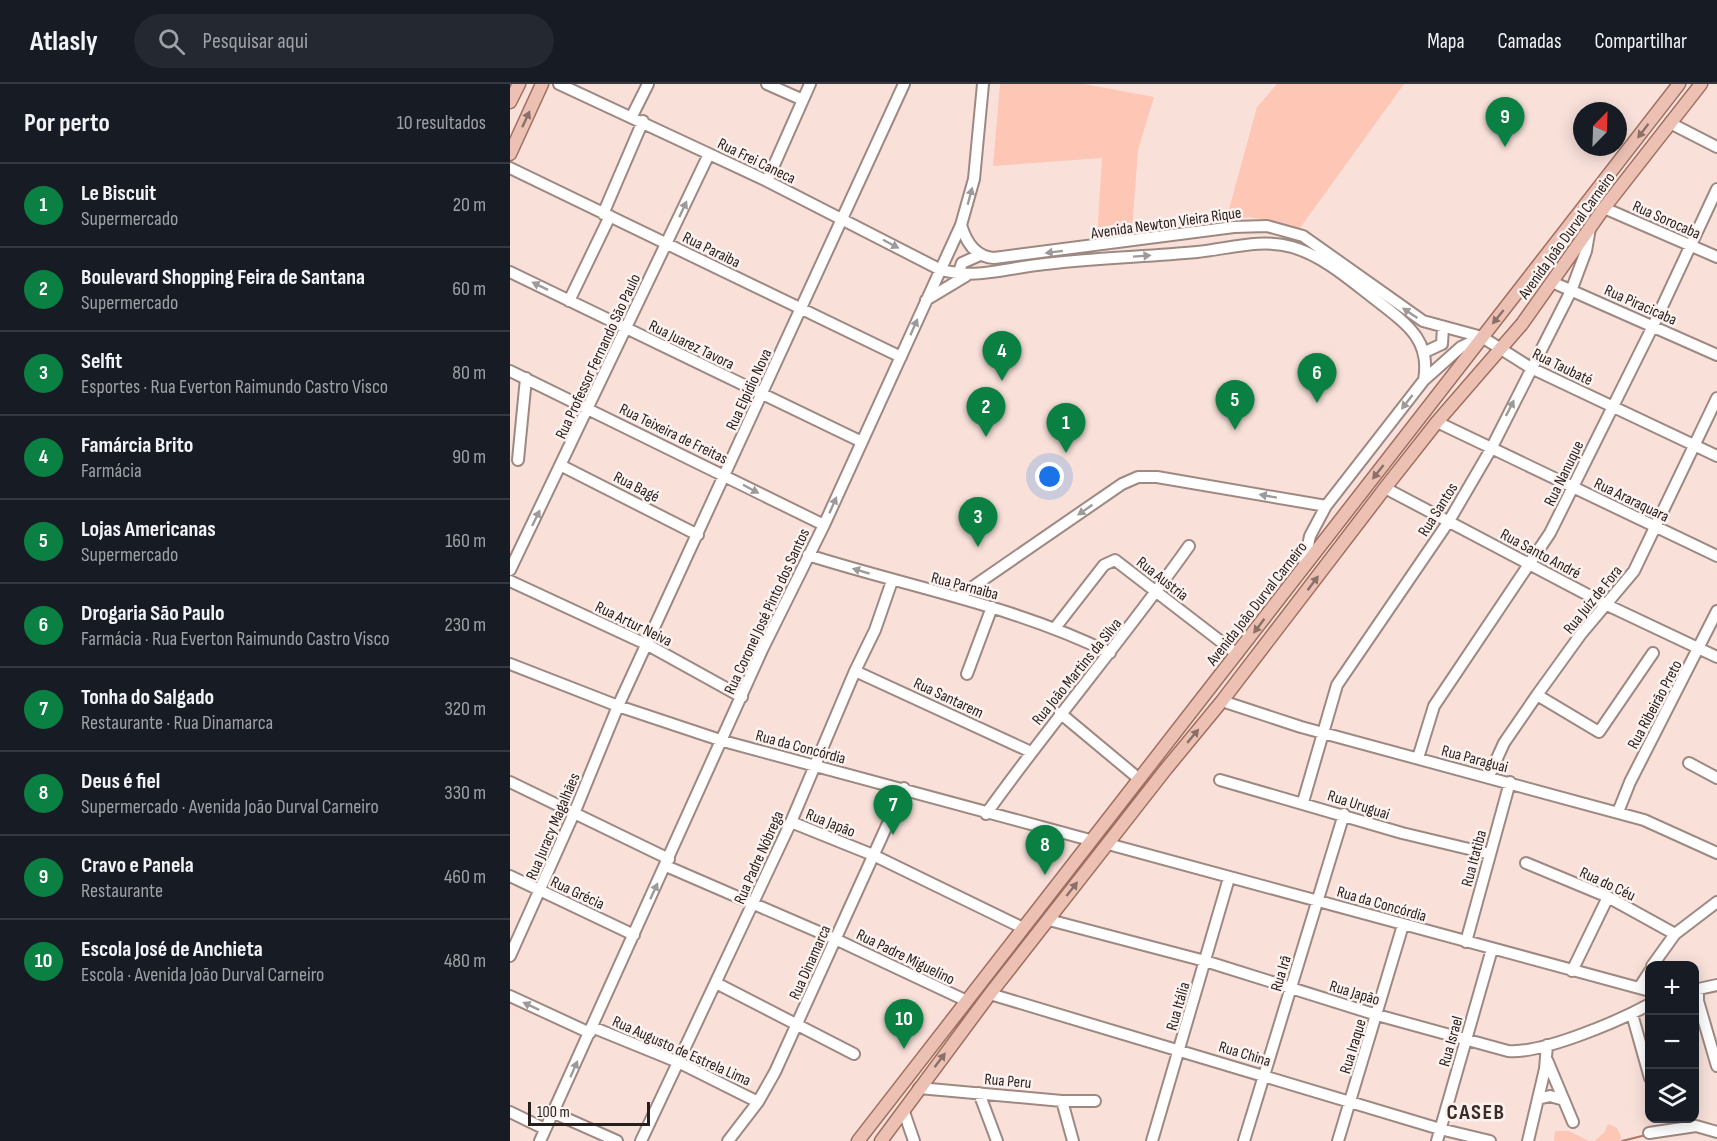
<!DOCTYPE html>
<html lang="pt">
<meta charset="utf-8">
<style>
body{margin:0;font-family:"Sofia Sans Condensed",sans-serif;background:#242831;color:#f1f3f6}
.controls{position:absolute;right:18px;bottom:18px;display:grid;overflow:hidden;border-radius:12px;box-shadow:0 3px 15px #0003}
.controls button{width:54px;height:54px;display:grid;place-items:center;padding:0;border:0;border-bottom:2px solid #363941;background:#171b24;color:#f1f3f6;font:30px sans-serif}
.compass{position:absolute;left:1063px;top:18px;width:54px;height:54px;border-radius:50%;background:#171b24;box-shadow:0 3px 15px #0003;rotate:23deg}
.scale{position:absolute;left:18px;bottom:15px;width:122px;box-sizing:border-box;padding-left:6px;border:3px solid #271f1c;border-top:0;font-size:16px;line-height:21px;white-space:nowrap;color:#271f1c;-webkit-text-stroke:4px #fcf2ef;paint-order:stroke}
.you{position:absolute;left:540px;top:393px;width:21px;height:21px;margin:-15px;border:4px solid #fff;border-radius:50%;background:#1a73e8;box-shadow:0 0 0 9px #1a73e833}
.badge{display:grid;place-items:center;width:39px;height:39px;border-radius:50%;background:#0b8043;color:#fff;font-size:20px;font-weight:700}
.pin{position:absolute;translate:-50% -50px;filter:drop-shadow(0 2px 3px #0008)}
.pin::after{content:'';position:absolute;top:32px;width:21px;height:18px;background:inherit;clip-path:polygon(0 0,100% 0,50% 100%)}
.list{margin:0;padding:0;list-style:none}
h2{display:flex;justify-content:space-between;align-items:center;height:78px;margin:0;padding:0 24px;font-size:26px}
h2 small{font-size:20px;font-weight:400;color:#9ea1a6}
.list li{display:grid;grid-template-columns:39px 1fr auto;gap:18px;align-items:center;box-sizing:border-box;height:84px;padding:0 24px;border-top:2px solid #363941}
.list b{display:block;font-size:22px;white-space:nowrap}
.list p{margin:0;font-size:20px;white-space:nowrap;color:#9ea1a6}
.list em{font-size:20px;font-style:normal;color:#9ea1a6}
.icon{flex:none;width:33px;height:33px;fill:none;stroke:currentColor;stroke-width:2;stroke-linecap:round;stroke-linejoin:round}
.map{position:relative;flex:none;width:1207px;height:1057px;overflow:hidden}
header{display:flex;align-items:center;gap:36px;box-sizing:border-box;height:84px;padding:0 30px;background:#171b24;border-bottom:2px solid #363941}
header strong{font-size:28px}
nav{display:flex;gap:33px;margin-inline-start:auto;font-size:21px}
.search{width:420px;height:54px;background:#242831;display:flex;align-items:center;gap:15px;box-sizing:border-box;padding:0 21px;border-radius:33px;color:#9ea1a6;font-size:22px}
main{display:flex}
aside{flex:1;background:#171b24}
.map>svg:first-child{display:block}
.green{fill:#fdc6b5}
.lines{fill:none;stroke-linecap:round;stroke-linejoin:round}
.stream{stroke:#b17662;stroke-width:2}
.minor-casing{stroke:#9e8982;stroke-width:14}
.major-casing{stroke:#9f6e5e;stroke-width:15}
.minor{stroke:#fff;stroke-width:10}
.major{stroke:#ecc1b3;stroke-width:12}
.oneway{fill:#8a7068}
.oneway2{fill:#9e9a99}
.labels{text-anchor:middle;stroke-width:5;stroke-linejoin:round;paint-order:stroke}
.street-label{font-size:16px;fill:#271f1c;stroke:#fcf2ef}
.district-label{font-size:22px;font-weight:bold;letter-spacing:1.5px;fill:#3d2b26;stroke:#fcf2ef}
</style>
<header>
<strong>Atlasly</strong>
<div class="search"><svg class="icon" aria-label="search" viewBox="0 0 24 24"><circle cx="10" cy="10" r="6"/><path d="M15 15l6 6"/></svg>Pesquisar aqui</div>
<nav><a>Mapa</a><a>Camadas</a><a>Compartilhar</a></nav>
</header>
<main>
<aside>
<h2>Por perto<small>10 resultados</small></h2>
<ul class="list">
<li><span class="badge">1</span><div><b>Le Biscuit</b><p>Supermercado</p></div><em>20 m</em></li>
<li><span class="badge">2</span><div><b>Boulevard Shopping Feira de Santana</b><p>Supermercado</p></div><em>60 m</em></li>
<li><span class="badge">3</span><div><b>Selfit</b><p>Esportes · Rua Everton Raimundo Castro Visco</p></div><em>80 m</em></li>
<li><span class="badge">4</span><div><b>Famárcia Brito</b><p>Farmácia</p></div><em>90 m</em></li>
<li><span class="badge">5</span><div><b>Lojas Americanas</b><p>Supermercado</p></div><em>160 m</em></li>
<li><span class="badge">6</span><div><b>Drogaria São Paulo</b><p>Farmácia · Rua Everton Raimundo Castro Visco</p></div><em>230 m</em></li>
<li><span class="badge">7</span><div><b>Tonha do Salgado</b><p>Restaurante · Rua Dinamarca</p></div><em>320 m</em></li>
<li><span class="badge">8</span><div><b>Deus é fiel</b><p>Supermercado · Avenida João Durval Carneiro</p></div><em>330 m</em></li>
<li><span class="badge">9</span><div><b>Cravo e Panela</b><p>Restaurante</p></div><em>460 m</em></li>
<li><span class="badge">10</span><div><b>Escola José de Anchieta</b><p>Escola · Avenida João Durval Carneiro</p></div><em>480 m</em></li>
</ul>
</aside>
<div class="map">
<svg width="1207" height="1057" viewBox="0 0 1207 1057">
<rect width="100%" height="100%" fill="#f9e1da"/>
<path class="green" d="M490,0h84l70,13 -16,53 -6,80 -35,8 5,-80 -109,8z
M767,0h127l-104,144 -50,-11 -24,3 31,-113z
M1098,1040l9,4 4,8 -1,5h-26l10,-8z
M1045,1047h14l20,10h-35z"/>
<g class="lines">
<path class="stream" d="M1112,1057l24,-6"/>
<defs>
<path id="minor" d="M49,0l208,97 172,88c33,11 64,0 98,-4 53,-7 107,-8 160,-13 31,-3 64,-14 95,-5 34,10 60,35 88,56 28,22 51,38 44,77
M257,0l36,16
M122,32l16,-32
M1160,39l47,24
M0,84l391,189
M257,97l43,-97
M1094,124l113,49
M93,130l40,-93
M451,141c5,17 14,32 33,33l240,-31 33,-1 36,10 120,85 59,16 49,31 186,88
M0,188l352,170
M448,191l4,-12 18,-8
M1042,198l165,73
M416,216l40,-24
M59,217l41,-85
M915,268l17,-8 1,-17
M0,287l314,154
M927,338l280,134
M8,376l8,-82
M52,382l136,69
M875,404l222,117 110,52
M298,471c101,32 207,51 302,98
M794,481l6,-29 16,-30 98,-126 37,-33 21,-10
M0,486l199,-416
M0,497l138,64 94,52
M448,513l164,-113 16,-7h19l169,29
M545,544l49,-63 11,-5 122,94
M0,580l108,42 105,35 367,99
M345,587l176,81
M457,590l25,-67
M1027,611l62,37 54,-79
M712,617l79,26 343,93 73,33
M550,629l78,65
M908,674l16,-52 116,-173 103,-207 64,-137
M1179,679l28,15
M979,692l15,-33 33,-48 44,-61 53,-63 83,-173
M710,696l182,53 88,21
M0,698l159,77
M793,718l34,-117 112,-164 42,-72 80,-158 15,-40 4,-23
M1108,728l12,-30 87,-171
M476,730c65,-91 138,-176 203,-268
M281,738l82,33 150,73
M598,760l542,147
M1016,779l82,34 67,37
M156,782l169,73 132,62
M0,792l124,59
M539,836l156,41 172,54 131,36c34,3 111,-30 142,-47
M956,858l44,-160
M0,872l65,-145 43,-105 286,-622
M1142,882l23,-32 42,-32
M1062,887l36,-74
M206,899l138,71
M1129,904l11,-17
M1188,905v12l19,65
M1184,906l23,-5
M480,910l450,135 50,12
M0,912l80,37
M1122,930l18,64
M82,943l86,35 80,40
M1037,976l26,62
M409,1004l143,13h33
M469,1009l18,48
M1028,1015l12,-3 14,4
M552,1017l11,40
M0,1028l35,17
M394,1028l10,29
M44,1029l63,28
M1139,1049l47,-7 21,6
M30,1057l222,-491 62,-125 137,-300 13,-46 9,-95
M131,1057l150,-319 64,-151 20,-41 17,-49
M218,1057l30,-39 17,-30 129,-284
M642,1057l77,-263
M734,1057l100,-327
M828,1057l65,-216
M927,1057l55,-192
M1018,1057l17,-72 2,-24"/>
<path id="major" d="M0,18l9,-18
M0,70l32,-70
M348,1057l821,-1057
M371,1057l109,-147 176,-225 56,-68 163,-213 52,-66 85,-98 82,-116 97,-124"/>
</defs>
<use href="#minor" class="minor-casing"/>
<use href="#major" class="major-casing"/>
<use href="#minor" class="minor"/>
<use href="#major" class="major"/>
</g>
<defs><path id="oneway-solid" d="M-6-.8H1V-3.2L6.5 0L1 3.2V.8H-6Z" transform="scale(1.5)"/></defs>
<g class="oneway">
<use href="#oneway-solid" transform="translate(16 35) rotate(-65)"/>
<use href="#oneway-solid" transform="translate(1133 47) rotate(127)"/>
<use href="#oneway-solid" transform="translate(988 233) rotate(129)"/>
<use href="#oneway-solid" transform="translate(868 388) rotate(128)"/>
<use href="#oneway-solid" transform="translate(803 499) rotate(-53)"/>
<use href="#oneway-solid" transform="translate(749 542) rotate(127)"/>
<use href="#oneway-solid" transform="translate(683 652) rotate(-50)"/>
<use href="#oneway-solid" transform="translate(562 805) rotate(-52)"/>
<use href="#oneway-solid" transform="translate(430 976) rotate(-53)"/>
</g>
<g class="oneway2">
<use href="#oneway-solid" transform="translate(460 112) rotate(-75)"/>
<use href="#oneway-solid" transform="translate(173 125) rotate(-65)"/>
<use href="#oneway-solid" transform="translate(381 160) rotate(28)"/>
<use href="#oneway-solid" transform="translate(544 168) rotate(173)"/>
<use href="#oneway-solid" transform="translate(632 172) rotate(-4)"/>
<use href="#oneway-solid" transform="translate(30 202) rotate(-154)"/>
<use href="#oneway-solid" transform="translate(900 229) rotate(-146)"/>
<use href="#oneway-solid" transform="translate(404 243) rotate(-66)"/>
<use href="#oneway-solid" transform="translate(897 318) rotate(128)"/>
<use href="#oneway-solid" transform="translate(1000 324) rotate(-63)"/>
<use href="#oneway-solid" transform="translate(241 405) rotate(28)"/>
<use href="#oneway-solid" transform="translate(758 412) rotate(-170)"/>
<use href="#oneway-solid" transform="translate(323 421) rotate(-66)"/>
<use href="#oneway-solid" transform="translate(575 426) rotate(145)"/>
<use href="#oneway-solid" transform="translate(26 434) rotate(-64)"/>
<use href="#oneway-solid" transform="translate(351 487) rotate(-163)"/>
<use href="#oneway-solid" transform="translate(144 807) rotate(-65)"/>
<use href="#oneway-solid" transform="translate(21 922) rotate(-155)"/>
<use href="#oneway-solid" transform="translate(64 985) rotate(-66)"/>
</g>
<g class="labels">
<g class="street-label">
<text transform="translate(247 76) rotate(26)" y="6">Rua Frei Caneca</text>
<text transform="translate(1157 135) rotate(24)" y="6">Rua Sorocaba</text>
<text transform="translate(656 138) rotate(-8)" y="6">Avenida Newton Vieira Rique</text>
<text transform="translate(1056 151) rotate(-54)" y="6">Avenida João Durval Carneiro</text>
<text transform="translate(202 165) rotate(26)" y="6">Rua Paraiba</text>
<text transform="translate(1131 220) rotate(24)" y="6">Rua Piracicaba</text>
<text transform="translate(182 260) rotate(26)" y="6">Rua Juarez Tavora</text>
<text transform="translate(87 272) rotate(-65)" y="6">Rua Professor Fernando São Paulo</text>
<text transform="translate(1053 282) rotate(26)" y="6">Rua Taubaté</text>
<text transform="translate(238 305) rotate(-65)" y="6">Rua Elpídio Nova</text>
<text transform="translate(164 349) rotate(26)" y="6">Rua Teixeira de Freitas</text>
<text transform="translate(1053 389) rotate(-64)" y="6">Rua Nanuque</text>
<text transform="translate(127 402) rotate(27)" y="6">Rua Bagé</text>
<text transform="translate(1122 415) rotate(26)" y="6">Rua Araraquara</text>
<text transform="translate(927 425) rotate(-58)" y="6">Rua Santos</text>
<text transform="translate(1031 469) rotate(28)" y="6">Rua Santo André</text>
<text transform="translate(653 494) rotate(38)" y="6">Rua Austria</text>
<text transform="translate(455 501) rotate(15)" y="6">Rua Parnaiba</text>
<text transform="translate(1082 515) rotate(-51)" y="6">Rua Juiz de Fora</text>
<text transform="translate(746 519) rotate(-52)" y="6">Avenida João Durval Carneiro</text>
<text transform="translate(256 527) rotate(-65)" y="6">Rua Coronel José Pinto dos Santos</text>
<text transform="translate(124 539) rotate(26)" y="6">Rua Artur Neiva</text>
<text transform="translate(566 587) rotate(-51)" y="6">Rua João Martins da Silva</text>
<text transform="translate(439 613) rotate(25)" y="6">Rua Santarem</text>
<text transform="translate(1144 620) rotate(-62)" y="6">Rua Ribeirão Preto</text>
<text transform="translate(291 662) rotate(15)" y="6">Rua da Concórdia</text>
<text transform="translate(965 674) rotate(15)" y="6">Rua Paraguai</text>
<text transform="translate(849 720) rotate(18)" y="6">Rua Uruguai</text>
<text transform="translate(321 738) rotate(22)" y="6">Rua Japão</text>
<text transform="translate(42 742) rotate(-67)" y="6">Rua Juracy Magalhães</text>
<text transform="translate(248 773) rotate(-66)" y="6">Rua Padre Nóbrega</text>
<text transform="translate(963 774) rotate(-75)" y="6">Rua Itatiba</text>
<text transform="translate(1098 799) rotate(25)" y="6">Rua do Céu</text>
<text transform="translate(68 808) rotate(25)" y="6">Rua Grécia</text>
<text transform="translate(872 819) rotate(16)" y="6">Rua da Concórdia</text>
<text transform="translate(396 872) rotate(26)" y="6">Rua Padre Miguelino</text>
<text transform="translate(299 878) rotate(-66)" y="6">Rua Dinamarca</text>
<text transform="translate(770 889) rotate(-73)" y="6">Rua Irã</text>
<text transform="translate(845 908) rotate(17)" y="6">Rua Japão</text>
<text transform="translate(667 922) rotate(-74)" y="6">Rua Itália</text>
<text transform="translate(940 957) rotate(-74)" y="6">Rua Israel</text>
<text transform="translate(842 962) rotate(-73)" y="6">Rua Iraque</text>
<text transform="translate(172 966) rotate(24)" y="6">Rua Augusto de Estrela Lima</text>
<text transform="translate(735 969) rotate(17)" y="6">Rua China</text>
<text transform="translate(498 996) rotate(5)" y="6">Rua Peru</text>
</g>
<g class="district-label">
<text x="966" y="1035">CASEB</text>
</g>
</g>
</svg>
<div class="controls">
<button>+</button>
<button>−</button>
<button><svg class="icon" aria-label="layers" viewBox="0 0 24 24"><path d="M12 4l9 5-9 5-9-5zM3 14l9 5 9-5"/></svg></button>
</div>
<svg class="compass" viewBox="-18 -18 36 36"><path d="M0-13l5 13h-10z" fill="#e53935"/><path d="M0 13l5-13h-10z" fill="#9ea1a6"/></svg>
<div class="scale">100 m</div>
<div class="you"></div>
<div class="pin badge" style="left:556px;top:369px">1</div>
<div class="pin badge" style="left:476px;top:353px">2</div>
<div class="pin badge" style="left:468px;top:463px">3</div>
<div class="pin badge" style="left:492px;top:297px">4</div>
<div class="pin badge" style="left:725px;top:346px">5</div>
<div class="pin badge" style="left:807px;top:319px">6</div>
<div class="pin badge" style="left:383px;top:751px">7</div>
<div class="pin badge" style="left:535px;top:791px">8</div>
<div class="pin badge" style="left:995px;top:63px">9</div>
<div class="pin badge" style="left:394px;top:965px">10</div>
</div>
</main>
